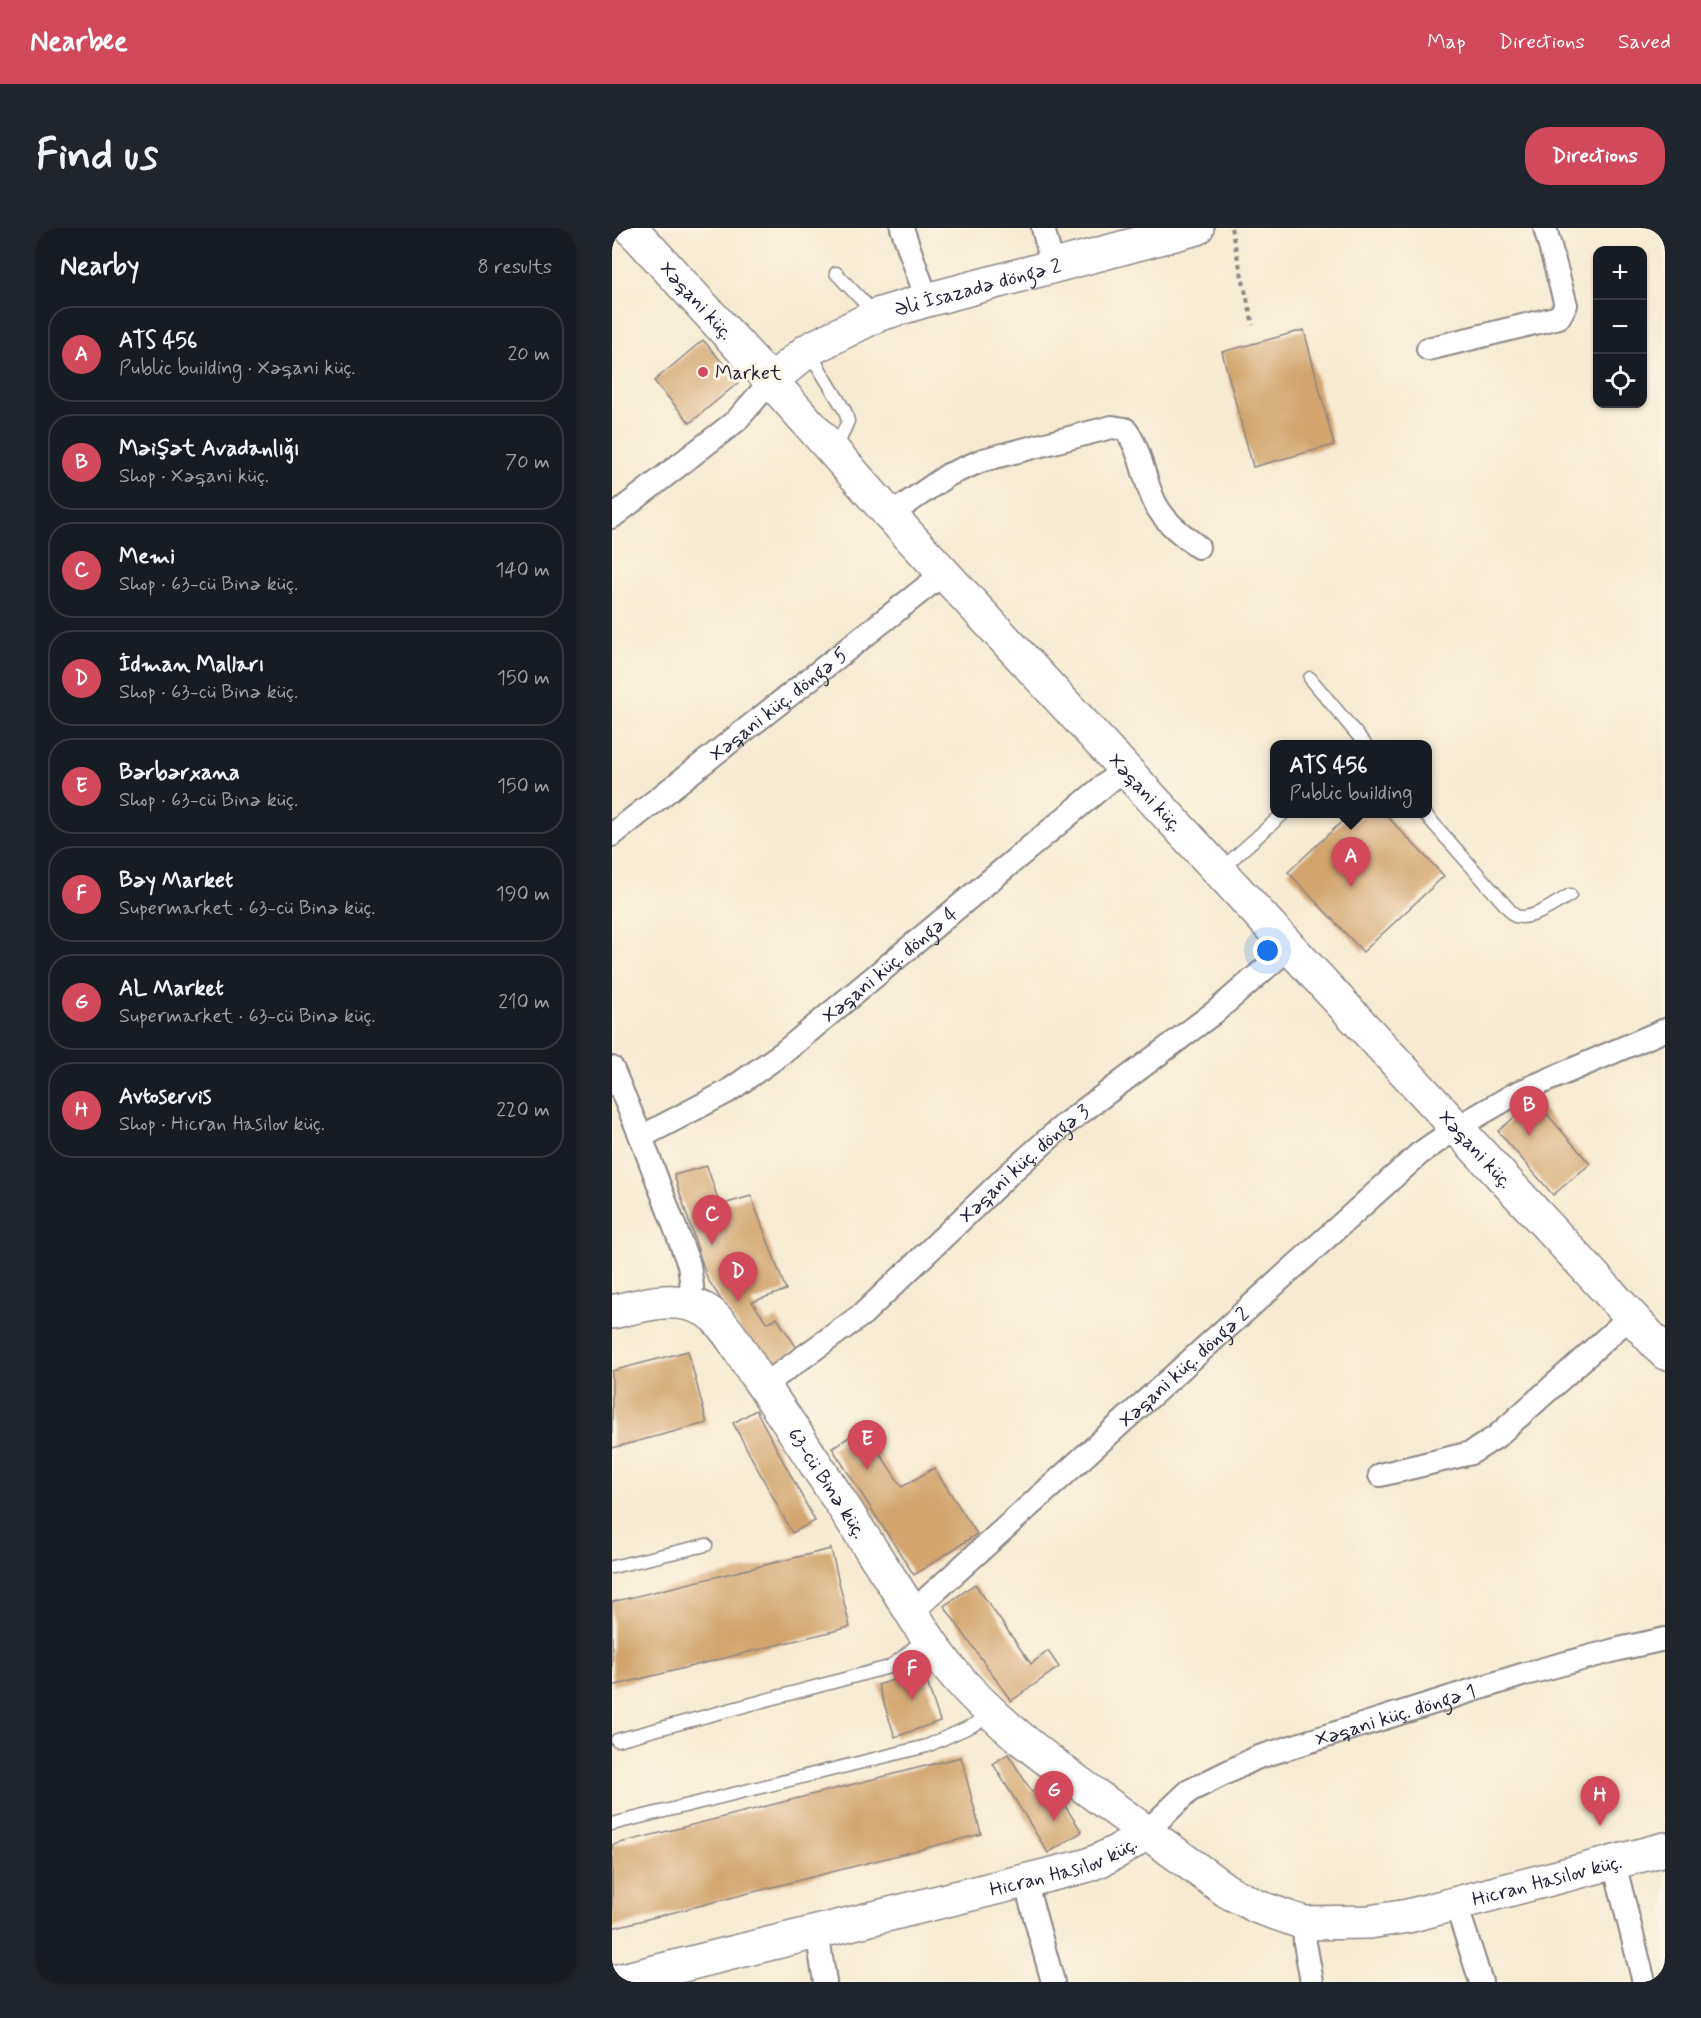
<!DOCTYPE html>
<meta charset="utf-8">
<style>
body{margin:0;font-family:Mynerve,sans-serif;background:#20242c;color:#f1f3f6}
.controls{position:absolute;right:18px;top:18px;display:grid;overflow:hidden;border-radius:12px;box-shadow:0 2px 4px #0004}
.controls button{width:54px;height:54px;display:grid;place-items:center;padding:0;border:0;border-bottom:2px solid #363941;background:#171b24;color:#f1f3f6;font:30px sans-serif}
.you{position:absolute;left:656px;top:723px;width:21px;height:21px;margin:-15px;border:4px solid #fff;border-radius:50%;background:#1a73e8;box-shadow:0 0 0 9px #1a73e833}
.badge{display:grid;place-items:center;width:39px;height:39px;border-radius:50%;background:#d1495b;color:#fff;font-size:20px;font-weight:700}
.pin{position:absolute;translate:-50% -50px;filter:drop-shadow(0 2px 3px #0008)}
.pin::after{content:'';position:absolute;top:32px;width:21px;height:18px;background:inherit;clip-path:polygon(0 0,100% 0,50% 100%)}
.popup{position:absolute;left:658px;top:512px;width:162px;height:78px;box-sizing:border-box;display:grid;place-content:center;border-radius:12px;background:#171b24;filter:drop-shadow(0 2px 4px #0005);font-size:20px;white-space:nowrap;color:#9ea1a6}
.popup b{font-size:22px;color:#f1f3f6}
.popup::after{content:'';position:absolute;left:50%;top:100%;margin-left:-12px;border:12px solid transparent;border-top-color:#171b24}
.list{margin:0;padding:0;list-style:none}
h2{display:flex;justify-content:space-between;align-items:center;height:78px;margin:0;padding:0 24px;font-size:26px}
h2 small{font-size:20px;font-weight:400;color:#9ea1a6}
.list li{display:grid;grid-template-columns:39px 1fr auto;gap:18px;align-items:center;box-sizing:border-box;height:96px;margin:0 12px 12px;padding:0 12px;border:2px solid #363941;border-radius:24px}
.list b{display:block;font-size:22px;white-space:nowrap}
.list p{margin:0;font-size:20px;white-space:nowrap;color:#9ea1a6}
.list em{font-size:20px;font-style:normal;color:#9ea1a6}
.icon{flex:none;width:33px;height:33px;fill:none;stroke:currentColor;stroke-width:2;stroke-linecap:round;stroke-linejoin:round}
.map{position:relative;flex:none;width:1053px;height:1754px;overflow:hidden;border-radius:24px}
header{display:flex;align-items:center;gap:36px;box-sizing:border-box;height:84px;padding:0 30px;background:#d1495b;color:#fff}
header strong{font-size:28px}
nav{display:flex;gap:33px;margin-inline-start:auto;font-size:21px}
.intro{display:flex;align-items:center;justify-content:space-between;box-sizing:border-box;height:144px;padding:0 36px}
h1{margin:0;font-size:42px}
.button{padding:15px 27px;border-radius:24px;background:#d1495b;color:#fff;font-size:21px;font-weight:700}
main{display:flex;gap:36px;padding:0 36px}
aside{flex:1;background:#171b24;border-radius:24px;box-shadow:0 2px 4px #0004}
.map>svg:first-child{display:block}
.building{fill:#d3a46d}
.lines{fill:none;stroke-linecap:round;stroke-linejoin:round}
.lane-casing{stroke:#8c8686;stroke-width:15}
.street-casing{stroke:#8c8686;stroke-width:26}
.secondary-casing{stroke:#8c8686;stroke-width:36}
.path{stroke:#8c8686;stroke-width:4;stroke-dasharray:4.5 4.5;stroke-linecap:butt}
.lane{stroke:#fff;stroke-width:12}
.street{stroke:#fff;stroke-width:22}
.secondary{stroke:#fff;stroke-width:33}
.poi-dot{fill:#d1495b;stroke:#fcf5e5;stroke-width:2}
.labels{text-anchor:middle;stroke-width:6;stroke-linejoin:round;paint-order:stroke}
.street-label{font-size:20px;fill:#22223b;stroke:#fcf5e5}
.poi-label{font-size:20px;fill:#22223b;stroke:#fcf5e5;text-anchor:start}
</style>
<header>
<strong>Nearbee</strong>
<nav><a>Map</a><a>Directions</a><a>Saved</a></nav>
</header>
<div class="intro"><h1>Find us</h1><a class="button">Directions</a></div>
<main>
<aside>
<h2>Nearby<small>8 results</small></h2>
<ul class="list">
<li><span class="badge">A</span><div><b>ATS 456</b><p>Public building · Xəqani küç.</p></div><em>20 m</em></li>
<li><span class="badge">B</span><div><b>Məişət Avadanlığı</b><p>Shop · Xəqani küç.</p></div><em>70 m</em></li>
<li><span class="badge">C</span><div><b>Memi</b><p>Shop · 63-cü Binə küç.</p></div><em>140 m</em></li>
<li><span class="badge">D</span><div><b>İdman Malları</b><p>Shop · 63-cü Binə küç.</p></div><em>150 m</em></li>
<li><span class="badge">E</span><div><b>Bərbərxana</b><p>Shop · 63-cü Binə küç.</p></div><em>150 m</em></li>
<li><span class="badge">F</span><div><b>Bəy Market</b><p>Supermarket · 63-cü Binə küç.</p></div><em>190 m</em></li>
<li><span class="badge">G</span><div><b>AL Market</b><p>Supermarket · 63-cü Binə küç.</p></div><em>210 m</em></li>
<li><span class="badge">H</span><div><b>Avtoservis</b><p>Shop · Hicran Hasilov küç.</p></div><em>220 m</em></li>
</ul>
</aside>
<div class="map">
<svg width="1053" height="1754" viewBox="0 0 1053 1754">
<rect width="100%" height="100%" fill="#fcf5e5"/>
<filter id="ink" filterUnits="userSpaceOnUse"><feTurbulence type="fractalNoise" baseFrequency=".0167" numOctaves="2"/><feDisplacementMap in="SourceGraphic" scale="12" xChannelSelector="R" yChannelSelector="G"/><feConvolveMatrix kernelMatrix="1 2 1 2 8 2 1 2 1" color-interpolation-filters="sRGB"/></filter>
<filter id="wash" filterUnits="userSpaceOnUse"><feTurbulence type="fractalNoise" baseFrequency=".008" numOctaves="4" result="noise"/><feDisplacementMap in="SourceGraphic" scale="24" xChannelSelector="R" yChannelSelector="G"/><feGaussianBlur stdDeviation="1.35" result="paint"/><feColorMatrix in="noise" values="0 0 0 0 0 0 0 0 0 0 0 0 0 0 0 0 0 1.4 0 .05"/><feComposite in="paint" operator="in"/></filter>
<g filter="url(#wash)">
<rect width="100%" height="100%" fill="#f6ead2"/>
<g id="blocks">
<path class="building" d="M692,102l30,115 -81,22 -31,-115z
M91,112l36,42 -49,41 -36,-42z
M738,586h35l59,62 -81,76 -75,-80z
M923,872l55,64 -37,31 -55,-64z
M95,938l13,39 31,-9 35,94 -34,12 15,21 10,-5 20,30 -30,23 -60,-93 -33,-103z
M76,1123l19,72 -95,25v-77z
M144,1182l59,111 -23,12 -59,-110z
M251,1200l39,59 32,-19 43,66 -63,41 -82,-127z
M219,1321l19,78 -238,59v-84z
M363,1356l56,80 17,-13 11,16 -48,34 -67,-95z
M311,1442l17,51 -45,16 -17,-52z
M396,1526l24,38 17,-11 33,51 -34,21 -55,-89z
M349,1529l20,77 -369,94v-83z"/>
</g>
</g>
<g filter="url(#ink)">
<use href="#blocks" fill-opacity="0" stroke="#8c8686" stroke-width="1.5"/>
<g class="lines">
<defs>
<path id="lane" d="M224,45l40,42
M196,122l37,61 3,10 -12,28
M698,450l55,66
M813,586l90,102c18,5 39,-12 55,-21
M608,642l63,-56
M0,1339l94,-22
M5,1512l272,-73 14,-10 23,-20
M0,1596l315,-78 64,-29"/>
<g id="street">
<path d="M290,0l25,72"/>
<path d="M431,0l10,39"/>
<path d="M816,121l131,-32 7,-12 -21,-77"/>
<path d="M278,287l58,-40 35,-15 129,-33 13,2c17,22 18,50 30,74 10,20 27,31 43,44"/>
<path d="M0,289l124,-96 35,-40"/>
<path id="s1" d="M0,607l332,-262"/>
<path d="M0,840l29,69 48,128 3,22 -3,17"/>
<path id="s2" d="M29,909l86,-45 57,-40 341,-284"/>
<path id="s3" d="M151,1158l100,-72 148,-142 53,-47 151,-113 75,-65"/>
<path d="M768,1247l91,-22 25,-16 135,-121"/>
<path id="s4" d="M300,1384l507,-458 39,-27 57,-33 150,-64"/>
<path id="s5" d="M534,1604l43,-41 67,-33 269,-84 94,-25 46,-10"/>
<path d="M1002,1635l30,119"/>
<path d="M413,1653l28,101"/>
<path d="M844,1676l25,78"/>
<path d="M692,1695l1,20 7,39"/>
<path d="M205,1704l8,50"/>
</g>
<g id="secondary">
<path id="s6" d="M19,0l140,153 119,134 775,838"/>
<path id="s7" d="M159,153l37,-31 69,-35 50,-15 270,-72"/>
<path id="s8" d="M0,1084c30,-7 64,-18 93,-2 19,10 38,46 50,64 48,68 92,139 138,209 19,29 36,60 58,87 54,65 128,112 195,162"/>
<path id="s9" d="M2,1754l471,-116c23,-8 42,-19 61,-34l81,59 31,16 46,16 65,-1 39,-6 257,-67"/>
</g>
</defs>
<use href="#lane" class="lane-casing"/>
<use href="#street" class="street-casing"/>
<use href="#secondary" class="secondary-casing"/>
<path class="path" d="M619,0l22,97"/>
<use href="#lane" class="lane"/>
<use href="#street" class="street"/>
<use href="#secondary" class="secondary"/>
</g>
</g>
<circle class="poi-dot" cx="91" cy="144" r="6"/>
<g class="labels">
<g class="street-label">
<text dy="7" stroke="none"><textPath href="#s7" startOffset="230">Əli İsazadə döngə 2</textPath></text>
<text dy="7" stroke="none"><textPath href="#s6" startOffset="98">Xəqani küç.</textPath></text>
<text dy="7" stroke="none"><textPath href="#s1" startOffset="212">Xəqani küç. döngə 5</textPath></text>
<text dy="7" stroke="none"><textPath href="#s6" startOffset="764">Xəqani küç.</textPath></text>
<text dy="7" stroke="none"><textPath href="#s2" startOffset="304">Xəqani küç. döngə 4</textPath></text>
<text dy="7" stroke="none"><textPath href="#s6" startOffset="1250">Xəqani küç.</textPath></text>
<text dy="7" stroke="none"><textPath href="#s3" startOffset="344">Xəqani küç. döngə 3</textPath></text>
<text dy="7" stroke="none"><textPath href="#s4" startOffset="366">Xəqani küç. döngə 2</textPath></text>
<text dy="7" stroke="none"><textPath href="#s8" startOffset="308">63-cü Binə küç.</textPath></text>
<text dy="7" stroke="none"><textPath href="#s5" startOffset="280">Xəqani küç. döngə 1</textPath></text>
<text dy="7" stroke="none"><textPath href="#s9" startOffset="464">Hicran Hasilov küç.</textPath></text>
<text dy="7" stroke="none"><textPath href="#s9" startOffset="987">Hicran Hasilov küç.</textPath></text>
</g>
<g class="poi-label">
<text x="103" y="151">Market</text>
</g>
</g>
</svg>
<div class="controls">
<button>+</button>
<button>−</button>
<button><svg class="icon" aria-label="locate" viewBox="0 0 24 24"><circle cx="12" cy="12" r="6"/><path d="M12 2v4M12 18v4M2 12h4M18 12h4"/></svg></button>
</div>
<div class="you"></div>
<div class="pin badge" style="left:739px;top:659px">A</div>
<div class="popup"><b>ATS 456</b>Public building</div>
<div class="pin badge" style="left:917px;top:908px">B</div>
<div class="pin badge" style="left:100px;top:1017px">C</div>
<div class="pin badge" style="left:126px;top:1074px">D</div>
<div class="pin badge" style="left:255px;top:1242px">E</div>
<div class="pin badge" style="left:300px;top:1472px">F</div>
<div class="pin badge" style="left:442px;top:1593px">G</div>
<div class="pin badge" style="left:988px;top:1598px">H</div>
</div>
</main>
